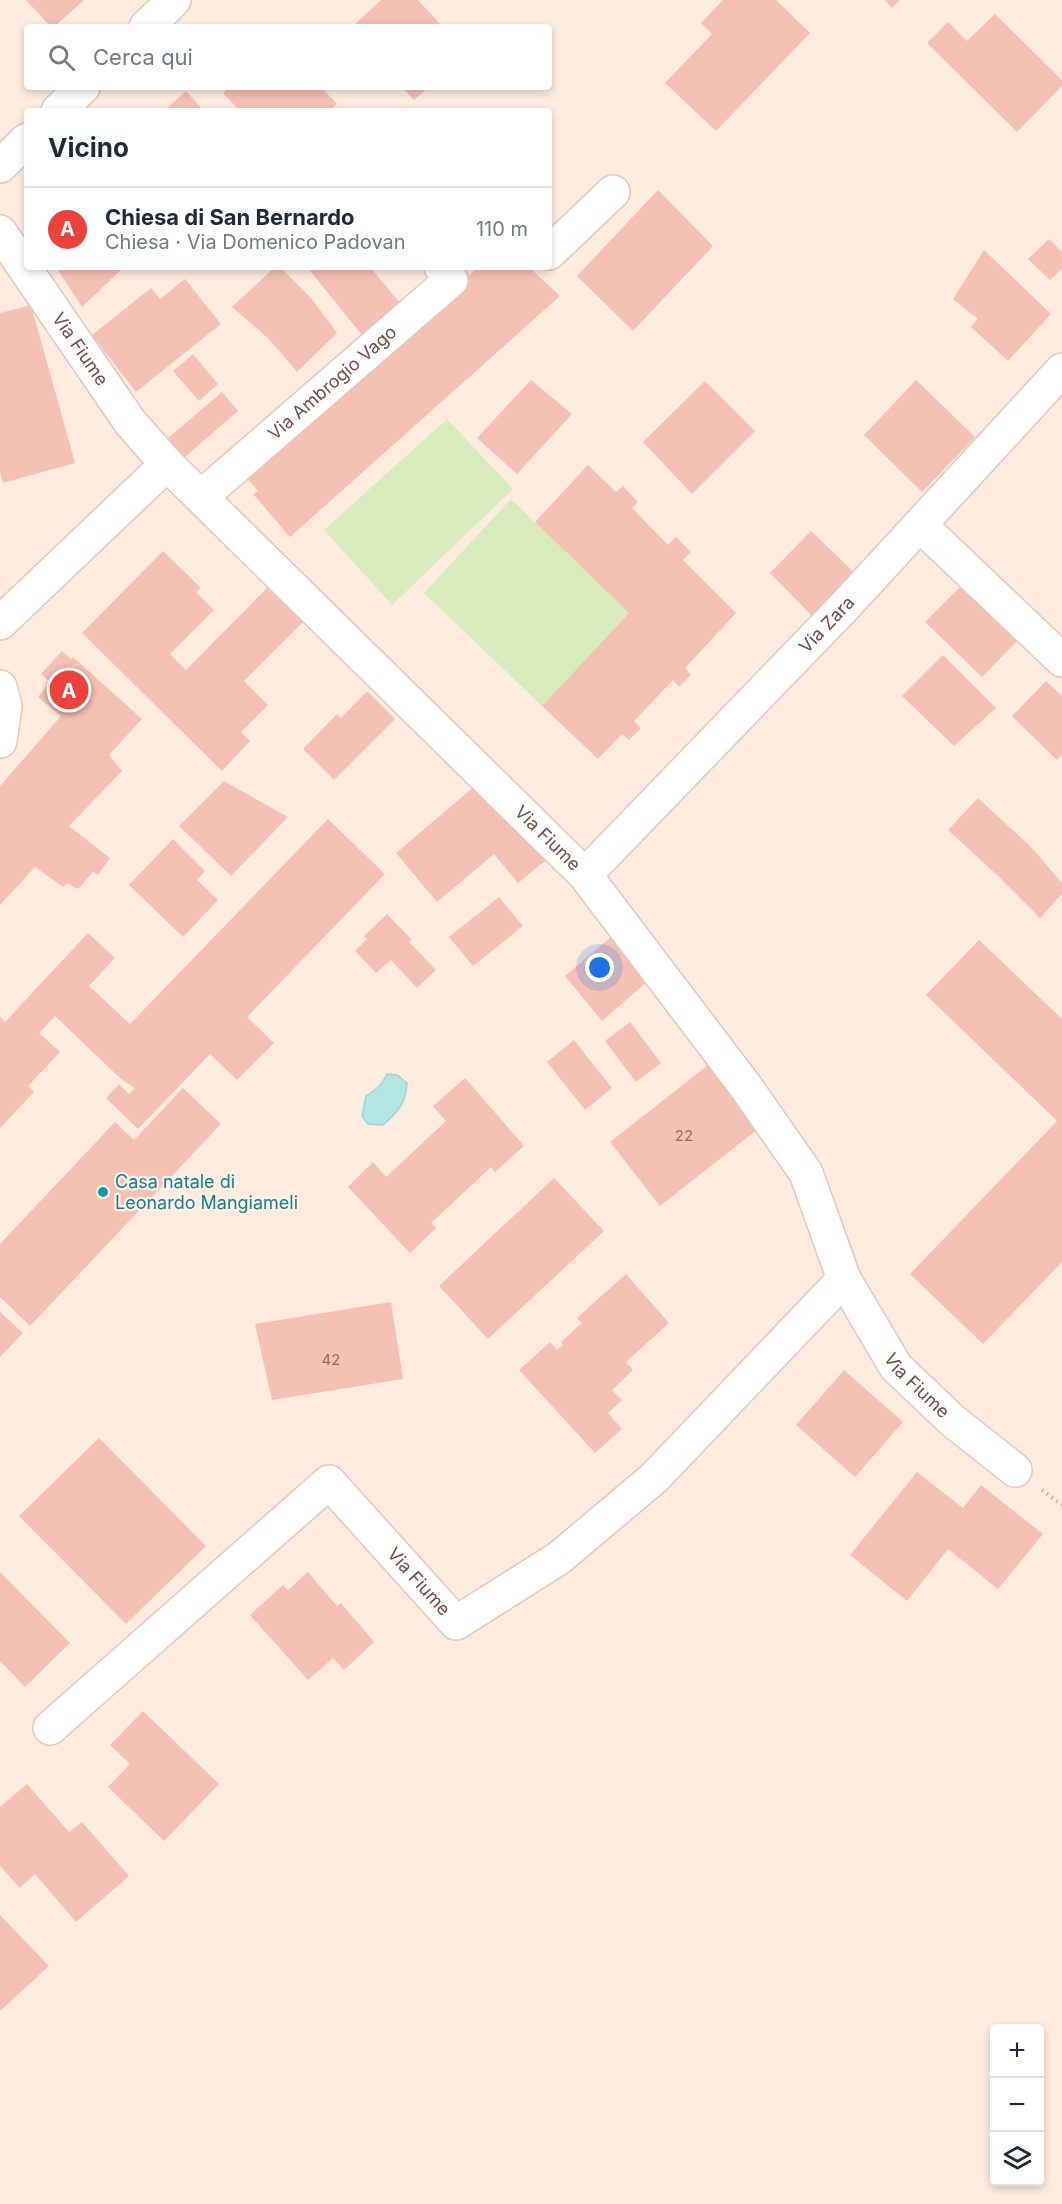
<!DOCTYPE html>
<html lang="it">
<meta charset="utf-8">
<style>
body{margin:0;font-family:Inter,sans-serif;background:#f6f6f7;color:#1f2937}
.controls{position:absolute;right:18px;bottom:18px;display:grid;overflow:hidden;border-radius:6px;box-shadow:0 3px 9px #0003}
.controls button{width:54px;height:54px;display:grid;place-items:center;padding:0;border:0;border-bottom:2px solid #e0e1e3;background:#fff;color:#1f2937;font:30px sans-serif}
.you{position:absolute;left:600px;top:968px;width:21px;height:21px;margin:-15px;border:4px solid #fff;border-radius:50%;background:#1a73e8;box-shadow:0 0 0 9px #1a73e833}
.badge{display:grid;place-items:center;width:39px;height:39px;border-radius:50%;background:#ee413c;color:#fff;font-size:20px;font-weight:700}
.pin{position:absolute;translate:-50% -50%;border:3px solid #fff;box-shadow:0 2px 6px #0006}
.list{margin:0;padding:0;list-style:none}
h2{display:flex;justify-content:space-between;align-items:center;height:78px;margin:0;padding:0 24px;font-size:26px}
h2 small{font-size:20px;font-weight:400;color:#747a83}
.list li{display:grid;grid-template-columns:39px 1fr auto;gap:18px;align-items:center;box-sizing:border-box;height:84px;padding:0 24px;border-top:2px solid #e0e1e3}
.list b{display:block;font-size:22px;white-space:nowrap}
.list p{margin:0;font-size:20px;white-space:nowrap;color:#747a83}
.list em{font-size:20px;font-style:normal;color:#747a83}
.icon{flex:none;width:33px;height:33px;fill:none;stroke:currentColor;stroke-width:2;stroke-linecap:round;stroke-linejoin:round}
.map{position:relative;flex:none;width:1062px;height:2204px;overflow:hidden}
.search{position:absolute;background:#fff;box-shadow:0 3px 9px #0003;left:24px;top:24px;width:528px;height:66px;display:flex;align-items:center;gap:15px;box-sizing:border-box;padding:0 21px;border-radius:6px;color:#747a83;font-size:22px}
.panel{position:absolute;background:#fff;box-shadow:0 3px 9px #0003;left:24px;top:108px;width:528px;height:162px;border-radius:6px}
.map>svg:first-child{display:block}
.green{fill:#d8ebbc}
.water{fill:#b2e7e4;stroke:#98d9d6;stroke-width:1.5}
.building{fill:#f4c1b4}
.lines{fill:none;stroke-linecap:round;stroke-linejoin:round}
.minor-casing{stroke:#e3c7bd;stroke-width:36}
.tertiary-casing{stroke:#e3c7bd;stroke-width:36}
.path{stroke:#d8a498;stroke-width:4;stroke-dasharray:1.5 4.5;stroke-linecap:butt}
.minor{stroke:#fff;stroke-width:33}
.tertiary{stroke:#fff;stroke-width:33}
.culture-dot{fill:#0f9aa8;stroke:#fff0e5;stroke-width:2}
.labels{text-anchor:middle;stroke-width:4.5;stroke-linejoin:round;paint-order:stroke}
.number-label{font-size:15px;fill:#946a61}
.street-label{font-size:18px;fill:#744d45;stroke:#fff0e5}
.culture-label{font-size:18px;fill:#0d838f;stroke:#fff0e5;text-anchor:start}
</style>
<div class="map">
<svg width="1062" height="2204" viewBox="0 0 1062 2204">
<rect width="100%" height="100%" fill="#fdebde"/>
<path class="green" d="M447,419l66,70 -121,116 -68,-75z
M511,499l118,114 -87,93 -118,-113z"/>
<path class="water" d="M387,1074l10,1 10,8c-1,20 -9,29 -24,42l-15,-1 -6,-8 4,-20c10,-5 16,-11 21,-22z"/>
<path class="building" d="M26,0h58l-30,27h-3z
M381,0h37l25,27h-91z
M723,0h53l34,33 -94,98 -51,-48 47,-49 -11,-11z
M885,0h15l-8,8z
M995,14l67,66v6l-45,46 -90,-89 21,-21 19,19z
M229,87h92l16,17 -8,7h-89l-17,-18z
M402,87h27l-15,13z
M186,91l18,20h-40z
M658,190l55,56 -80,85 -56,-55z
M1049,239l13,13v16l-12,12 -22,-21z
M984,250l67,64 -43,47 -37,-34 7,-8 -25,-20z
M56,267h68l-42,40z
M275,267h5l31,31 26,35 -40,39 -28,-33 -37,-32z
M307,267h63l34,41 -39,31z
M470,267h59l31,29 -270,241 -37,-43 5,-3 -15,-18 219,-191 12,-11z
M185,279l36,45 -85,68 -44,-57 59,-47 9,11z
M31,305l44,158 -72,20 -3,-11v-159z
M193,354l25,30 -19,17 -26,-30z
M531,380l41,34 -55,60 -40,-36z
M916,380l59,57 -53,55 -58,-57z
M705,381l50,50 -63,63 -49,-52z
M222,392l16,19 -53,46 -17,-19z
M588,465l28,27 7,-6 15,16 -6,6 36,37 8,-8 15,15 -8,8 53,53 -51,55 6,7 -12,12 -6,-7 -39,41 7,7 -12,12 -7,-6 -24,25 -56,-53 87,-93 -94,-91z
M811,531l50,48 -41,45 -50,-51z
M163,551l38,37 -5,4 18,18 -44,44 16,16 81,-82 36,34 -59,59 24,24 -27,27 9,9 -28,30 -140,-138z
M967,580l56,55 -41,42 -57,-55z
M62,651l9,8 2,-2 69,62 -33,36 13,16 -53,55 41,32 -12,17 -5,-3 -15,17 -11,-6 -4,4 -28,-20 -35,38v-119l61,-70 -23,-19 12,-15 -9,-8z
M943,655l53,53 -42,38 -52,-50z
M1046,681l16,15v59l-5,5 -45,-44z
M367,691l28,28 -61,61 -31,-31 34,-35 4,4z
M224,781l64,36 -57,59 -52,-50z
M481,781l66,78 -29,24 -24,-29 -57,48 -41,-49z
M978,798l53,49 31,36v11l-22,24 -42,-42 -50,-46z
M328,819l57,55 -138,143 27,26 -37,37 -27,-26 -72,75 -32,-31 13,-14 10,10 6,-6 -14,-9 -66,-63 -16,17 21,19 -32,34 6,6 -34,36v-111l5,5 83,-89 27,25 -26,28 41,38z
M173,839l32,32 -8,9 21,20 -35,37 -54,-52z
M499,897l24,29 -50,40 -24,-29z
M387,914l25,26 -3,2 27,28 -19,18 -26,-28 -15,13 -21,-22 12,-12 -3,-3z
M611,937l39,42 -48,42 -37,-45z
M979,940l83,79v243l-79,82 -73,-70 147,-153 -131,-126z
M630,1022l31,41 -25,19 -31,-41z
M574,1040l38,48 -27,22 -38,-48z
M708,1065l50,64 -98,77 -50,-64z
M465,1078l59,68 -29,26 -4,-5 -60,56 5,5 -26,25 -62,-66 25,-25 13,15 60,-56 -13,-15z
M183,1088l38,36 -191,202 -30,-29v-53l115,-122 19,18z
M554,1178l50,53 -116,108 -49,-53z
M626,1274l43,49 -43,39 7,8 -21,20 10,10 -14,13 14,16 -27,24 -76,-83 31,-28 7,8 6,-5 -2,-3 21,-19 -5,-5z
M391,1302l12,77 -131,21 -17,-76z
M0,1312l23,21 -23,24z
M844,1370l59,52 -48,55 -59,-52z
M99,1438l107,108 -80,78 -107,-108z
M917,1472l46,36 18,-23 62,49 -45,55 -50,-40 -41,52 -57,-46z
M0,1572l70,71 -45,44 -25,-26z
M308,1572l29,34 4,-3 33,39 -30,28 -11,-12 -25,22 -58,-65 33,-30 5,5z
M143,1711l76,73 -55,57 -56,-54 22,-23 -20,-19z
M27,1784l42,48 13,-10 47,54 -53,46 -41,-48 -15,14 -20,-22v-59z
M0,1915l49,51 -49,45z"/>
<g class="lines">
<defs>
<g id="minor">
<path id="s1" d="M0,232l130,190 37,42 418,411 161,212 60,86 38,106 52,88 57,54 62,49"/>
<path d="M549,253l64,-61"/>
<path id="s2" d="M201,497l250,-217 -10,-13"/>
<path d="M920,525l142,135"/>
<path d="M0,623l167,-159"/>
<path id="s3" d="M585,875l259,-268 218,-237"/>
<path id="s4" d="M50,1728l279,-246 127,141 103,-65 95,-80 190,-199"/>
</g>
<path id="tertiary" d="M146,27l28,-27
M58,111l25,-24
M0,166l27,-26
M0,687l5,19 -5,35"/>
</defs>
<use href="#minor" class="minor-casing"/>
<use href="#tertiary" class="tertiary-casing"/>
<path class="path" d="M1042,1490l20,15"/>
<use href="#minor" class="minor"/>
<use href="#tertiary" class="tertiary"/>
</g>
<circle class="culture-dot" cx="103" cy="1192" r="6"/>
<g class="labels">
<g class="number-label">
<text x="684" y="1141">22</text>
<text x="331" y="1365">42</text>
</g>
<g class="street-label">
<text dy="6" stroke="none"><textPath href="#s1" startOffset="142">Via Fiume</textPath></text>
<text dy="6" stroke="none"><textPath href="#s2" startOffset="174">Via Ambrogio Vago</textPath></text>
<text dy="6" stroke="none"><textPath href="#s3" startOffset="348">Via Zara</textPath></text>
<text dy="6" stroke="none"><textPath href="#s1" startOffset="820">Via Fiume</textPath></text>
<text dy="6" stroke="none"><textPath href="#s1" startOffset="1486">Via Fiume</textPath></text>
<text dy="6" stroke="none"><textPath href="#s4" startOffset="506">Via Fiume</textPath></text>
</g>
<g class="culture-label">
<text x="115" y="1188">Casa natale di<tspan x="115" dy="21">Leonardo Mangiameli</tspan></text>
</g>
</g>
</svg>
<div class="controls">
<button>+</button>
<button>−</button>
<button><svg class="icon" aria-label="layers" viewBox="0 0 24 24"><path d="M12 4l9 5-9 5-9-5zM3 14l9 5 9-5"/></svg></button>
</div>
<div class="you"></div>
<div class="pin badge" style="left:69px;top:690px">A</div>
<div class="search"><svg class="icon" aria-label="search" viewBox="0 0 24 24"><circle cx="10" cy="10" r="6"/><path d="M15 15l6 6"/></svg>Cerca qui</div>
<section class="panel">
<h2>Vicino<small></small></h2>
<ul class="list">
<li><span class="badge">A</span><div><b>Chiesa di San Bernardo</b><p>Chiesa · Via Domenico Padovan</p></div><em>110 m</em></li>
</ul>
</section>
</div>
